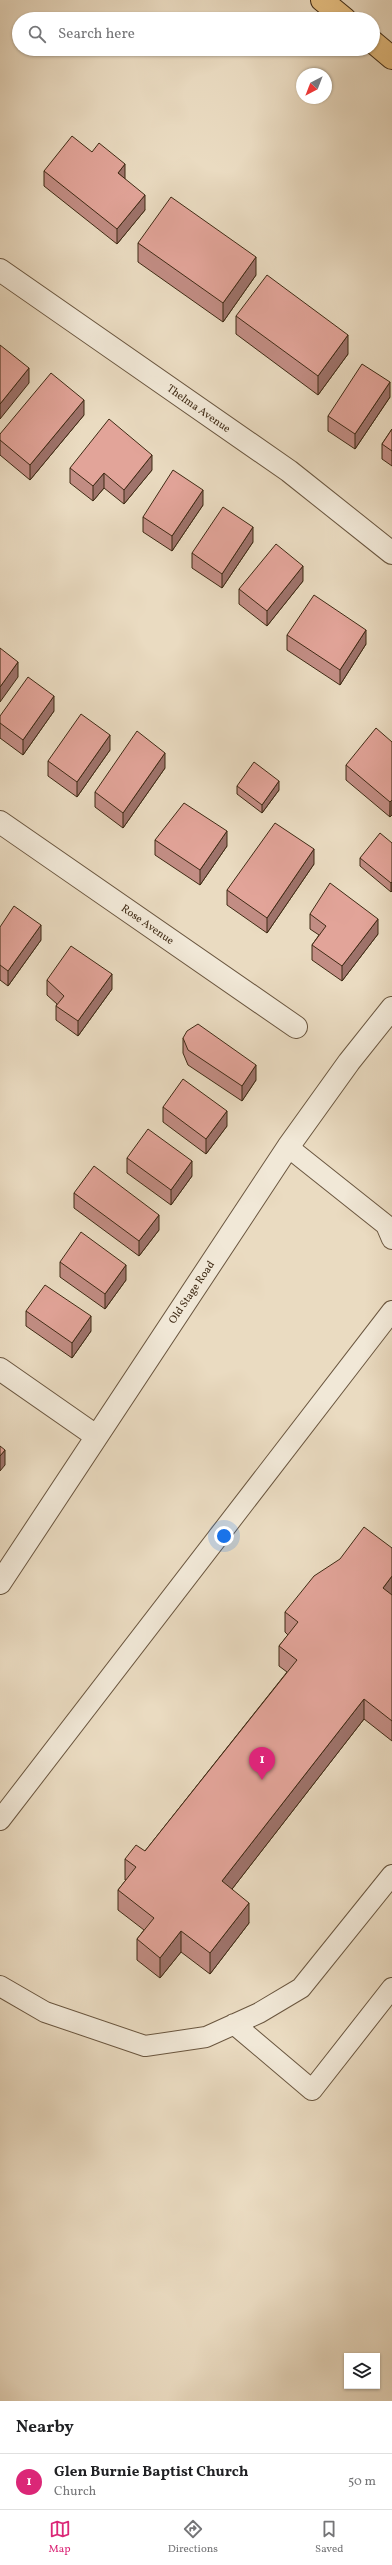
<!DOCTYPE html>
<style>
body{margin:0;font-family:Vollkorn,serif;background:#f6f6f6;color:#202124}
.controls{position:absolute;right:12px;bottom:12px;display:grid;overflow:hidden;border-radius:0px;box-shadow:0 1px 3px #0004}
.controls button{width:36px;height:36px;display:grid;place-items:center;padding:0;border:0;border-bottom:1px solid #e0e0e0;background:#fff;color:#202124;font:20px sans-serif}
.compass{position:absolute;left:296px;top:68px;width:36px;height:36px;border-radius:50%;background:#fff;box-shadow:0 1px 3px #0004;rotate:222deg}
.you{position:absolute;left:224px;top:1536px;width:14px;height:14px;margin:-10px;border:3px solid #fff;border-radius:50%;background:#1a73e8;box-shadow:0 0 0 6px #1a73e833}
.badge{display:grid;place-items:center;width:26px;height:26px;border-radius:50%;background:#db2777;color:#fff;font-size:13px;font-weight:700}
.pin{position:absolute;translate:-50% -33px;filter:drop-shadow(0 1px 2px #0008)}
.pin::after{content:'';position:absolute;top:21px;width:14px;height:12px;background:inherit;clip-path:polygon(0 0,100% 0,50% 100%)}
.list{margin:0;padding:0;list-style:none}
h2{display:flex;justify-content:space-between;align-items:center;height:52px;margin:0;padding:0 16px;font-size:17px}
h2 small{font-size:13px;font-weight:400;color:#757577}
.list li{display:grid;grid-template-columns:26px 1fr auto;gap:12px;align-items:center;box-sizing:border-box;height:56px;padding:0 16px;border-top:1px solid #e0e0e0}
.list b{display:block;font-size:15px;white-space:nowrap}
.list p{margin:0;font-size:13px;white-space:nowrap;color:#757577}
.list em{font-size:13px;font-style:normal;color:#757577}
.icon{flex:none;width:22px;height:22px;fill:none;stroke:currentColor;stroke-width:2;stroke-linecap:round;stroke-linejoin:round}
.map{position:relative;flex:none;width:392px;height:2401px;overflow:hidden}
.search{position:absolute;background:#fff;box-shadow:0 1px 3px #0004;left:12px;right:12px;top:12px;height:44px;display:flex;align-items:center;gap:10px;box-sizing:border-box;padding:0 14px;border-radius:22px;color:#757577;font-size:15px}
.sheet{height:108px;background:#fff}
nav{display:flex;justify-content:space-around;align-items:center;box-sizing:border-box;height:56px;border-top:1px solid #e0e0e0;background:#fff;font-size:11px;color:#757577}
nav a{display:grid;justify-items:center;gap:2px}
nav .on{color:#db2777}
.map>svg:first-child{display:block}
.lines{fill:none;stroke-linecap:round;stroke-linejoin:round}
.service-casing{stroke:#6a563f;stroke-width:22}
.minor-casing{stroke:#6a563f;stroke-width:24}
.motorway-casing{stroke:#3f2a14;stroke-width:24}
.service{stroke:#f1e8d7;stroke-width:20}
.minor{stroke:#f1e8d7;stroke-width:22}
.motorway{stroke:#e5be80;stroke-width:22}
.wall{fill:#c28d84;stroke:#3f2a14}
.shaded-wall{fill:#9e736b;stroke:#3f2a14}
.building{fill:#e2a499;stroke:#3f2a14}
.labels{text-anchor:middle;stroke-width:3;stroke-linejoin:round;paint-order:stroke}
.street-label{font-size:11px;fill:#3f2a14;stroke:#f1e8d7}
</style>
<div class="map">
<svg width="392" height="2401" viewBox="0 0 392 2401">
<rect width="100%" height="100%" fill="#eadbc1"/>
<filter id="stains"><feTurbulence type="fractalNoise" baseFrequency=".005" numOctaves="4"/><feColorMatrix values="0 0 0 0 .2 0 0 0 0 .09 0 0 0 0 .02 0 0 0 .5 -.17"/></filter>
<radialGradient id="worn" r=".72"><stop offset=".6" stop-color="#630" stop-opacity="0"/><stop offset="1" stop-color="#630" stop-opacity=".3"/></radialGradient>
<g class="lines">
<defs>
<path id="service" d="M288,1147l98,78 6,14
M0,1820l392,-509
M0,1986l45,26 100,34 61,-9 53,-24 42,-25 91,-113
M234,2024l78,66 80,-102"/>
<path id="minor" d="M0,270l289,201 103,82
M0,822l296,205
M0,1369l96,67
M0,1583l288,-436 61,-85 43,-54"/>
<path id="motorway" d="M322,0l23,19
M373,42l19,16"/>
</defs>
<use href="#service" class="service-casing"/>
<use href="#minor" class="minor-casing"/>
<use href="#motorway" class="motorway-casing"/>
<use href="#service" class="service"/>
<use href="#minor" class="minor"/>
<use href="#motorway" class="motorway"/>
</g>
<path class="wall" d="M92,152l33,27 20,31 -28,34 -73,-58v-15z
M138,243l118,32 -33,47 -85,-60z
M236,316l112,38 -30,41 -82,-61z
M390,397l-35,52 -27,-18v-15z
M84,415l-54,65 -30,-25v-21z
M392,429v37l-10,-7v-15z
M70,468l82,2 -28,34 -20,-16 -11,13 -23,-18z
M203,505l-31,46 -29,-19v-15z
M253,542l-31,46 -30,-20v-15z
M303,581l-36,45 -28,-22v-15z
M287,635l79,9 -26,41 -53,-35z
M54,711l-31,44 -23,-17v-22z
M392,742l-2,75 -44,-37v-15z
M110,750l-33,47 -29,-21v-15z
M165,768l-42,60 -28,-21v-15z
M237,786l42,4 -17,23 -25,-19z
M155,840l72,6 -27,39 -45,-30z
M392,843v48l-1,1 -31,-26v-8z
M314,864l-47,69 -40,-28v-15z
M310,914l68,20 -36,47 -30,-21v-15l7,-10 -9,-6z
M0,927l41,13 -33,46 -8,-6z
M47,980l65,9 -34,47 -22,-16v-14l1,-2 -10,-9z
M183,1038l73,42 -14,21 -54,-36 -5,-12z
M163,1107l64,19 -21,28 -43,-32z
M127,1158l65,18 -21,29 -44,-32z
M74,1193l85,37 -20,26 -65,-48z
M60,1262l66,18 -21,29 -45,-32z
M26,1311l65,20 -19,27 -46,-32z
M392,1548v193l-28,-22 -132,170 17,34 -39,51 -29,-22 -21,26 -23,-18v-21l7,-9 -26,-20v-20l8,-10h-1v-21l20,-8 142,-179 -8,-6v-20l9,-11 -3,-3v-20z"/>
<path class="shaded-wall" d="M125,164v15l-7,-6z
M145,195v15l-28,34v-15z
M256,257v18l-33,47v-19z
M348,335v19l-30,41v-19z
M29,368v15l-29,36v-15z
M390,382v15l-35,52v-15z
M84,400v15l-54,65v-15z
M152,455v15l-28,34v-14z
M104,473v15l-11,13v-15z
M203,490v15l-31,46v-15z
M253,527v15l-31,46v-14z
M303,566v15l-36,45v-15z
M366,630v14l-26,41v-15z
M18,662v15l-18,25v-15z
M54,696v15l-31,44v-15z
M110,735v15l-33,47v-15z
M165,753v15l-42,60v-15z
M279,781v9l-17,23v-8z
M392,800v15l-2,2v-15z
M227,831v15l-27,39v-15z
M314,849v15l-47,69v-15z
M392,882v9l-1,1v-9z
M378,919v15l-36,47v-15z
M41,925v15l-33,46v-15z
M112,974v15l-34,47v-15z
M256,1065v15l-14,21v-15z
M227,1111v15l-21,28v-15z
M192,1161v15l-21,29v-15z
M159,1215v15l-20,26v-15z
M126,1265v15l-21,29v-15z
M91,1316v15l-19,27v-15z
M5,1450v15l-5,6v-15z
M392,1576v21l-9,-9z
M364,1699v20l-142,183v-21z
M249,1903v20l-39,51v-21z
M181,1931v21l-21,26v-20z"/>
<path class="building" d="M72,136l20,16 7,-9 26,21 -7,9 27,22 -28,34 -73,-58z
M171,197l85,60 -33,46 -85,-60z
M267,275l81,60 -30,41 -82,-60z
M0,345l29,23 -29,36z
M362,364l28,18 -35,52 -27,-18z
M51,373l33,27 -54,65 -30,-25v-6z
M109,419l43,36 -28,35 -20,-17 -11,13 -23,-18z
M392,429v22l-10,-7z
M173,470l30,20 -31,46 -29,-19z
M223,507l30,20 -31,47 -30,-21z
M276,544l27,22 -36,45 -28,-22z
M314,595l52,35 -26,40 -53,-35z
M0,648l18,14 -18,25z
M28,677l26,19 -31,44 -23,-17v-7z
M81,714l29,21 -33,47 -29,-21z
M376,728l16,14v58l-2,2 -44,-37z
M137,731l28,22 -42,60 -28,-21z
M254,762l25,19 -17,24 -25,-19z
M184,803l43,28 -27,39 -45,-30z
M275,823l39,26 -47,69 -40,-28z
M380,833l12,10v39l-1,1 -31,-25z
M330,883l48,36 -36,47 -30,-21 14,-19 -16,-12z
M14,906l27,19 -33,46 -8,-6v-38z
M71,946l41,28 -34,47 -22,-15 8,-10 -17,-16z
M198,1024l58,41 -14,21 -54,-36 -5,-12 4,-7z
M183,1079l44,32 -21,28 -43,-32z
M148,1129l44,32 -21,29 -44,-32z
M94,1166l65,49 -20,26 -65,-48z
M81,1232l45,33 -21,29 -45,-32z
M45,1285l46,31 -19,27 -46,-32z
M0,1446l5,4 -5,6z
M364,1527l28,21v28l-9,12 9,7v126l-28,-22 -142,182 27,22 -39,50 -29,-22 -21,27 -23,-19 17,-21 -36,-28 18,-23 -11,-8 11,-14 9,6 152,-191 -18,-14 19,-24 -13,-10 29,-36 26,-17z"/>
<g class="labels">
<g class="street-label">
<text transform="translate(199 408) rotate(35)" y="4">Thelma Avenue</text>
<text transform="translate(148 924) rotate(35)" y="4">Rose Avenue</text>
<text transform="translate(191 1292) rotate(-56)" y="4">Old Stage Road</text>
</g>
</g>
<rect width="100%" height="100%" filter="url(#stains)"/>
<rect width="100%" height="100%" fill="url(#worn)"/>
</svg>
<div class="controls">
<button><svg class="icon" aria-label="layers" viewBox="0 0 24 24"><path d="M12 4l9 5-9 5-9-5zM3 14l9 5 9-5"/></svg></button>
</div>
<svg class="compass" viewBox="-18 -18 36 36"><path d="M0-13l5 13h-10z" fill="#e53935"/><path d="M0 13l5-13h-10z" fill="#757577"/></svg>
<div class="you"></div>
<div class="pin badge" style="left:262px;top:1780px">1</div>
<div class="search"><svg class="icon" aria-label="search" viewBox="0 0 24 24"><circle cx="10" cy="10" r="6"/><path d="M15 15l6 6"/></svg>Search here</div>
</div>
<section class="sheet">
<h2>Nearby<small></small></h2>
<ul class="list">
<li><span class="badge">1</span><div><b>Glen Burnie Baptist Church</b><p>Church</p></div><em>50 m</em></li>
</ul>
</section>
<nav>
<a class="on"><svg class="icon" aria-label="map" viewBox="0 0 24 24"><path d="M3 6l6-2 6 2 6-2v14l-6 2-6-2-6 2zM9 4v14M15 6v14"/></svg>Map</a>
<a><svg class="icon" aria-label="directions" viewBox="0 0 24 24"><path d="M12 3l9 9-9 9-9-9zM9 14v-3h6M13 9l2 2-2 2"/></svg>Directions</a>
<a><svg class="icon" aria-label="saved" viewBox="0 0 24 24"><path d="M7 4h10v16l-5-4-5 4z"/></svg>Saved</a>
</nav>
